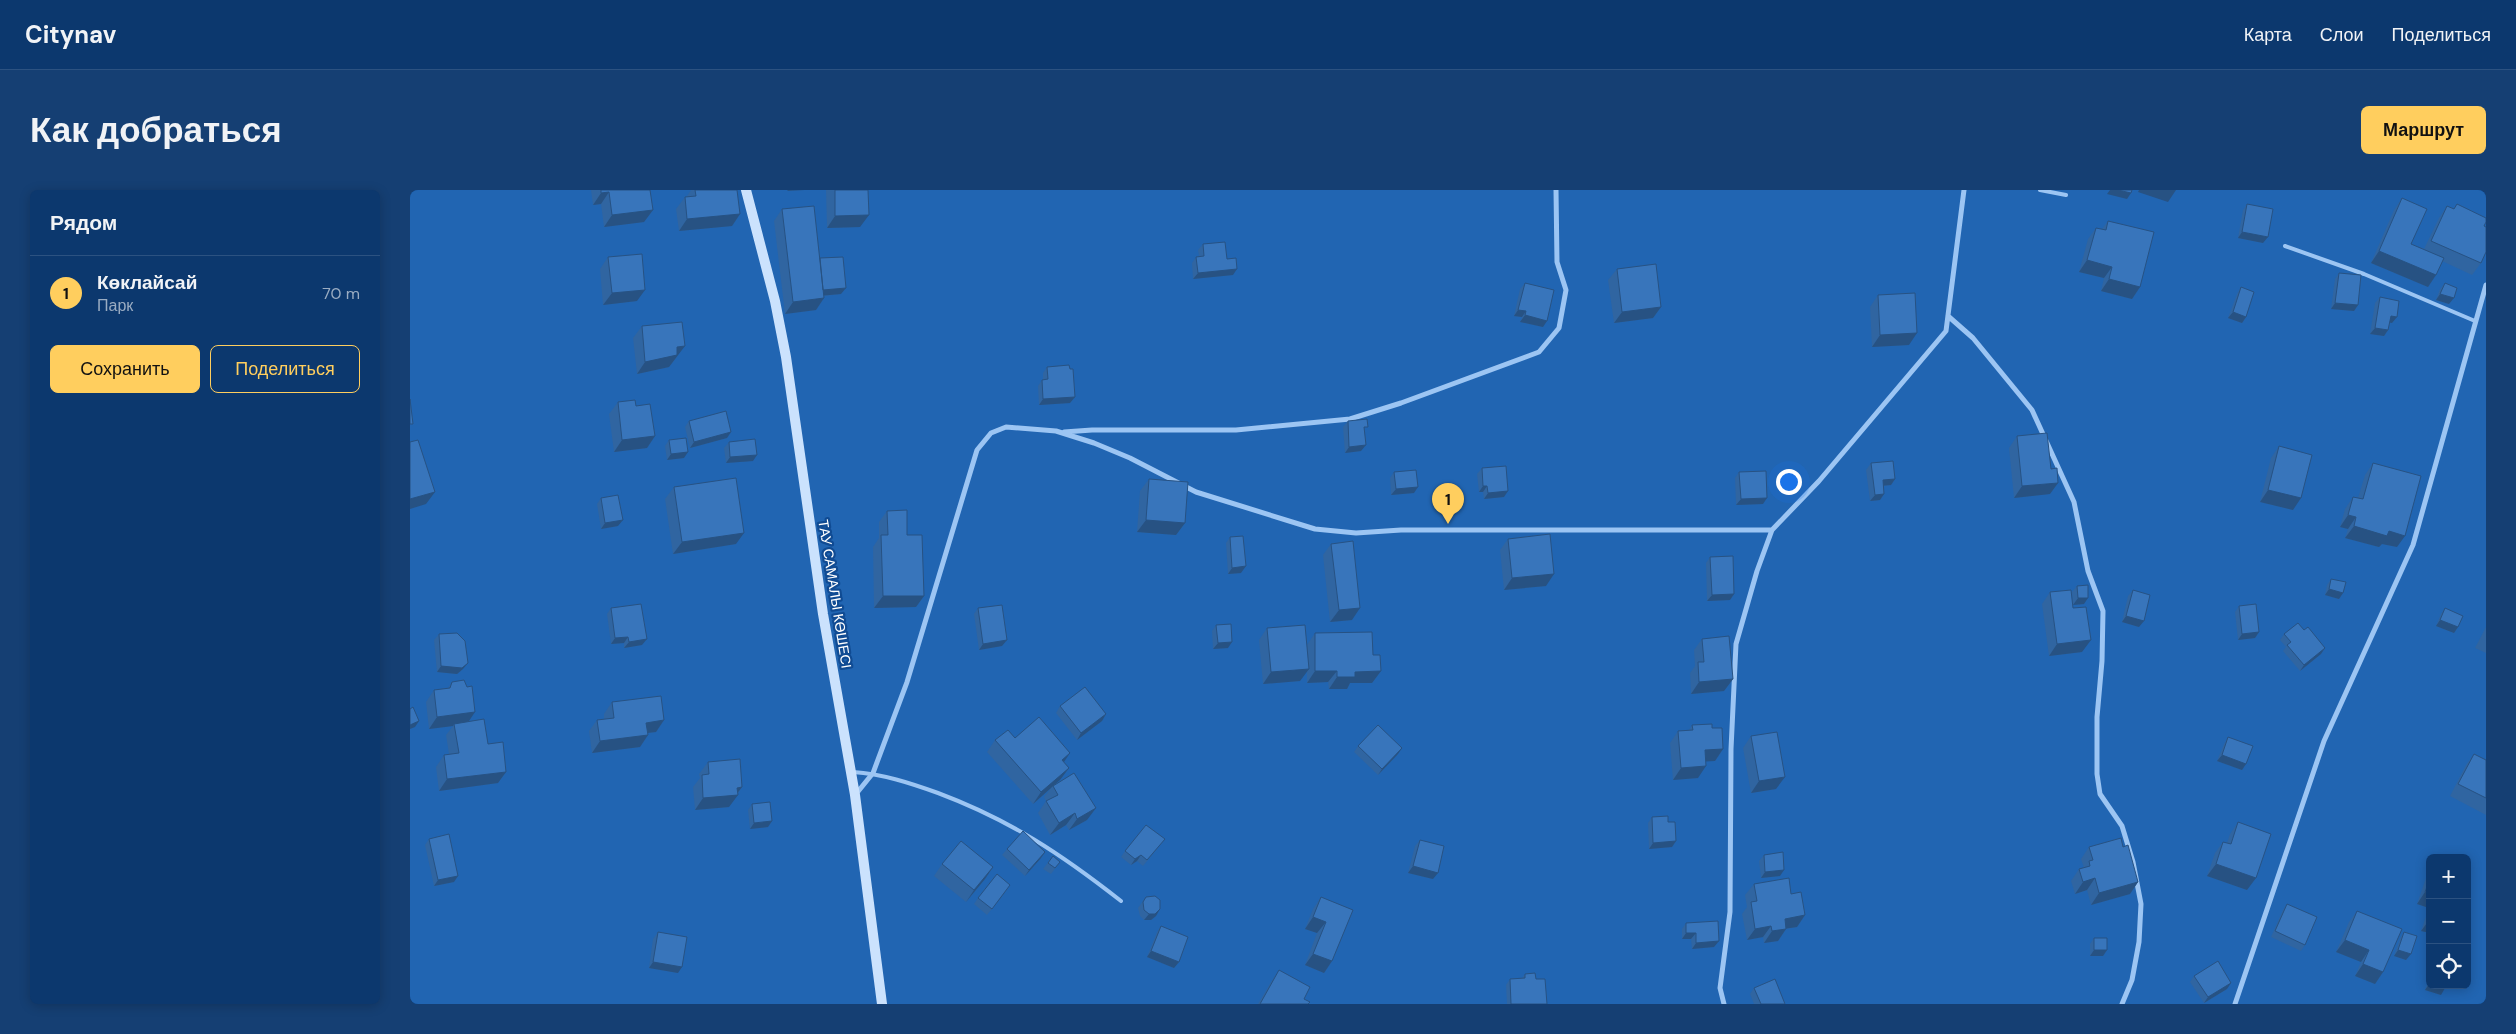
<!DOCTYPE html>
<html lang="ru">
<meta charset="utf-8">
<style>
body{margin:0;font-family:"DM Sans",sans-serif;background:#153f73;color:#f1f3f6}
.controls{position:absolute;right:15px;bottom:15px;display:grid;overflow:hidden;border-radius:8px;box-shadow:0 2px 12px #0003}
.controls button{width:45px;height:45px;display:grid;place-items:center;padding:0;border:0;border-bottom:1px solid #2c5281;background:#0c386e;color:#f1f3f6;font:25px sans-serif}
.you{position:absolute;left:1378px;top:291px;width:18px;height:18px;margin:-12px;border:4px solid #fff;border-radius:50%;background:#1a73e8;box-shadow:0 0 0 8px #1a73e833}
.badge{display:grid;place-items:center;width:32px;height:32px;border-radius:50%;background:#ffce5e;color:#111;font-size:16px;font-weight:700}
.pin{position:absolute;translate:-50% -41px;filter:drop-shadow(0 1px 2px #0008)}
.pin::after{content:'';position:absolute;top:26px;width:18px;height:15px;background:inherit;clip-path:polygon(0 0,100% 0,50% 100%)}
.list{margin:0;padding:0;list-style:none}
h2{display:flex;justify-content:space-between;align-items:center;height:65px;margin:0;padding:0 20px;font-size:21px}
h2 small{font-size:16px;font-weight:400;color:#9aacc2}
.list li{display:grid;grid-template-columns:32px 1fr auto;gap:15px;align-items:center;box-sizing:border-box;height:75px;padding:0 20px;border-top:1px solid #2c5281}
.list b{display:block;font-size:19px;white-space:nowrap}
.list p{margin:0;font-size:16px;white-space:nowrap;color:#9aacc2}
.list em{font-size:16px;font-style:normal;color:#9aacc2}
.actions{display:flex;gap:10px;padding:15px 20px}
.actions a{flex:1;padding:11px 0;border:1px solid #ffce5e;border-radius:8px;text-align:center;font-size:18px;color:#ffce5e}
.actions .main{background:#ffce5e;color:#111}
.icon{flex:none;width:28px;height:28px;fill:none;stroke:currentColor;stroke-width:2;stroke-linecap:round;stroke-linejoin:round}
.map{position:relative;flex:none;width:2076px;height:814px;overflow:hidden;border-radius:8px}
header{display:flex;align-items:center;gap:30px;box-sizing:border-box;height:70px;padding:0 25px;background:#0c386e;border-bottom:1px solid #2c5281}
header strong{font-size:24px}
nav{display:flex;gap:28px;margin-inline-start:auto;font-size:18px}
.intro{display:flex;align-items:center;justify-content:space-between;box-sizing:border-box;height:120px;padding:0 30px}
h1{margin:0;font-size:35px}
.button{padding:12px 22px;border-radius:8px;background:#ffce5e;color:#111;font-size:18px;font-weight:700}
main{display:flex;gap:30px;padding:0 30px}
aside{flex:1;background:#0c386e;border-radius:8px;box-shadow:0 2px 12px #0003}
.map>svg:first-child{display:block}
.green{fill:#2165b2;fill-rule:evenodd}
.lines{fill:none;stroke-linecap:round;stroke-linejoin:round}
.lane{stroke:#9cc5f3;stroke-width:4}
.street{stroke:#9cc5f3;stroke-width:5}
.secondary{stroke:#cbe2fd;stroke-width:10}
.wall{fill:#3065a1}
.shaded-wall{fill:#275283}
.building{fill:#3875bb;stroke:#275283}
.labels{text-anchor:middle;stroke-width:4.5;stroke-linejoin:round;paint-order:stroke}
.street-label{font-size:14px;fill:#fff;stroke:#104b93}
</style>
<header>
<strong>Citynav</strong>
<nav><a>Карта</a><a>Слои</a><a>Поделиться</a></nav>
</header>
<div class="intro"><h1>Как добраться</h1><a class="button">Маршрут</a></div>
<main>
<aside>
<h2>Рядом<small></small></h2>
<ul class="list">
<li><span class="badge">1</span><div><b>Көклайсай</b><p>Парк</p></div><em>70 m</em></li>
</ul>
<div class="actions"><a class="main">Сохранить</a><a>Поделиться</a></div>
</aside>
<div class="map">
<svg width="2076" height="814" viewBox="0 0 2076 814">
<rect width="100%" height="100%" fill="#104b93"/>
<path class="green" d="M0,0h2076v814h-2076zM2020,668h37v127h-37z"/>
<g class="lines">
<path class="lane" d="M1630,0l26,5
M1875,56l79,28 111,47
M443,582c30,2 57,11 85,21 72,27 123,61 183,108"/>
<path class="street" d="M1538,126l25,22 59,72 42,92 14,69 15,40 -1,50 -5,56v57l3,20 22,32 11,36 8,42 -2,38 -7,38 -10,24
M654,242l28,-2h144l114,-11 51,-16 138,-51 20,-24 7,-38 -9,-28 -1,-72
M446,604l17,-21 34,-91 70,-232 14,-17 15,-6 50,4 38,12 36,15 66,34 119,37 41,4 45,-3h371l47,-49 127,-150 18,-141
M1314,814l-4,-16 10,-76 1,-163 5,-105 21,-73 15,-41
M1825,814l89,-263 89,-196 73,-260"/>
<path class="secondary" d="M336,0l29,111 11,56 37,257 32,181 27,209"/>
</g>
<path class="wall" d="M181,0h59l3,20 -9,12 -40,5 -3,-23 -8,1z
M281,0h46l3,24 -8,12 -53,5 -3,-22 9,-12h2v-1z
M416,0h42l-8,37 -33,1z
M1992,8l9,46 13,5 15,-31 8,-12 7,3 3,-5 27,22 -3,37 -9,12 -30,-14 -6,14 -8,12 -57,-24 23,-53z
M1837,14l16,39 -25,-5 5,-28z
M372,19l38,50 21,35 -17,2v2l-8,12 -31,4 -11,-93z
M1698,31l32,66 -8,12 -31,-8 3,-13 -25,-6 9,-33 8,-11 6,1z
M793,54l24,15 6,16 -40,4 -1,-16 4,-6 3,-1 -1,-6z
M198,67l29,44 -34,4 -3,-36z
M1207,79l44,38 -8,11 -39,5 -6,-43z
M1929,83l19,32 -4,6 -23,-2 4,-30z
M1115,93l18,44 -23,-5 2,-5 -8,-1 6,-27z
M2035,93l4,21 -13,-4 4,-11z
M1831,97l5,30 -4,6 -14,-5 9,-24z
M1468,105l31,50 -37,2 -2,-40z
M1970,107l12,26 -2,-1 -2,8 -4,6 -14,-2 5,-31z
M232,136l35,32h-1l-7,9 -32,7 -4,-36z
M637,177l23,2 5,28 -5,6 -31,2 -1,-19 4,-6h1v-7z
M208,212l18,4 19,30 -8,12 -33,4 -5,-38z
M279,231l42,11 -4,6 -37,10 -5,-21z
M938,231l17,10 -4,20 -16,2 -2,-26z
M1607,246l34,33 7,14 -8,11 -36,4 -5,-50z
M259,250l15,18 -17,2 -2,-14z
M319,252l24,19 -27,2 -2,-15z
M1869,256l14,64 -33,-8 11,-44z
M1461,273l24,16 -4,6 -7,1v8l-4,6 -10,1 -4,-31z
M1963,273l24,84 -15,-3 -3,3 -34,-9 3,-9 -8,-2 5,-18 8,-12 5,1 7,-23z
M1072,278l22,29 -20,2 -1,-7h-4l-2,-18z
M984,282l20,21 -23,2 -1,-17z
M1329,282l24,32 -27,1 -1,-27z
M739,289l36,44 -9,12 -39,-3 3,-41z
M264,297l62,57 -63,10 -8,-55z
M191,308l17,28 -17,3 -4,-25z
M477,321l37,85 -8,11 -42,1 -1,-61 6,-9v-16z
M820,347l11,36 -13,1 -2,-31z
M1098,349l38,47 -42,4 -4,-40z
M921,354l21,76 -22,2 -7,-67z
M1300,367l24,37 -4,6 -23,1 -1,-38z
M1921,389l12,14 -4,6 -14,-4 2,-10z
M1667,396l7,18 -11,1 -1,-13z
M1723,400l6,37 -17,-5 6,-26z
M1640,402l23,16 9,44 -33,4 -7,-52z
M1829,416l20,26 -4,6 -17,2 -3,-28z
M201,418l31,37 -18,3v-5l-13,1 -4,-30z
M568,418l29,32 -5,6 -23,4 -5,-36z
M2035,418l13,19 -4,6 -18,-7 5,-12z
M806,435l12,23 -15,1 -1,-18z
M2076,437v26l-11,-5z
M857,438l40,17 8,-12 58,22 8,16 -9,12h-22l-3,6h-18l-1,-7 -21,1v-12l-7,10 -37,3 -4,-44z
M29,444l24,35 -6,5 -20,-2 -3,-32z
M1874,444l37,20 -21,17 -17,-20 3,-4 -6,-7z
M1292,449l31,40 -9,12 -33,3 -1,-21 5,-7 -1,-16z
M42,492l17,40 19,22 18,28 -8,11 -59,8 -3,-24 8,-12 5,-1 -3,-19 7,-9 -24,3 -3,-27 8,-12 14,-2z
M202,512l52,18 -8,12 -8,1v2l-8,12 -48,6 -3,-22 8,-11 7,-1v-5z
M650,516l46,8 -4,7 -25,19 -21,-27z
M1282,535l20,3 11,21 -8,12h-10l-7,17 -25,2 -3,-37 8,-12 11,-1z
M1341,546l25,53 -25,4 -8,-45z
M1818,547l18,27 -4,6 -25,-9 7,-17z
M605,548l49,24 5,6 -9,12 -4,3 31,37 -18,10 -3,-5 -16,10 -12,-22 8,-12 -2,-4 7,-9 -18,16 -46,-52 8,-12z
M948,556l40,8 -20,21 -24,-23z
M2064,564l12,6v55l-36,-19 16,-31z
M298,572l34,25 -13,20 -34,3 -2,-23 7,-9 -1,-4z
M342,614l20,17 -4,6 -18,2 -2,-19z
M1242,627l24,24 -4,6 -23,2 -1,-26z
M1828,632l9,68 -40,-14 8,-23 8,-11 4,1 3,-9z
M19,649l25,43 -20,4 -9,-41z
M755,649l-22,27 -6,-5 -6,4 -10,-8 4,-6z
M1010,650l13,39 -25,-6 7,-27z
M1679,657h34l15,35 -8,12 -39,11 -4,-15 -12,4 -4,-13 8,-12 5,-1 -3,-9z
M597,659l34,9 -16,18 -23,-21z
M1354,665l16,21 -19,2 -2,-17z
M643,666l7,6 -9,12 -8,-5z
M532,674l51,3 -8,12 -19,23 -32,-26z
M2020,683v60l-9,-2 8,-23 -12,-4 9,-26z
M1344,694l37,10 14,21 -8,12 -11,2 -8,12 -14,2 -1,-6 -16,3 -5,-26 5,-7 -2,-12z
M596,701l-19,24 -13,-11 4,-6z
M736,707l10,19 -5,4h-7l-4,-4 -2,-8z
M911,707l11,64 -8,12 -19,-8 12,-32 -12,-4 8,-20z
M1877,714l18,41 -4,6 -30,-14 12,-27z
M1947,721l26,61 -8,12 -20,-8 6,-14 -25,-10 13,-30z
M1276,733l33,18 -5,6 -22,2 -1,-10h-9v-10z
M751,736l18,36 -5,6 -27,-11 10,-25z
M248,742l20,41 -29,-5 4,-29z
M1994,742l2,28 -12,-4 6,-18z
M1684,748l13,12 -4,6h-13v-12z
M869,780l25,29 4,5h-50l13,-22z
M1115,784l11,5 11,25h-40l-1,-19 4,-6 12,-1z
M2020,785v10l11,10 -16,-5z
M1784,786l33,13 -23,14 -14,-21z
M1344,798l31,16h-31l-4,-10z"/>
<path class="shaded-wall" d="M378,0h17l-18,1z
M1700,0h8l13,3 -4,6 -20,-5z
M1729,0h37l-8,12 -30,-10z
M199,2l-8,12 -8,1 8,-12z
M243,20l-9,12 -40,5 8,-12z
M330,24l-8,12 -53,5 8,-12z
M459,25l-9,12 -33,1 8,-12z
M1832,42l26,5 -5,6 -25,-5z
M1969,61l57,24 -8,12 -57,-24z
M1677,70l25,7 -8,11 -25,-6z
M827,79l-4,6 -40,4 5,-6z
M1699,89l31,8 -8,12 -31,-8z
M436,98l-5,6 -23,2 4,-6z
M235,100l-8,11 -34,4 9,-12z
M2030,104l14,4 -5,6 -13,-4z
M414,108l-8,12 -31,4 8,-12z
M1925,113l23,2 -4,6 -23,-2z
M1251,117l-8,11 -39,5 8,-11z
M1108,120l8,1 -4,6 -8,-1z
M1823,122l13,5 -4,6 -14,-5z
M1115,125l22,6 -4,6 -23,-5z
M1981,126l6,1 -5,6 -5,-1z
M1965,138l13,2 -4,6 -14,-2z
M1507,143l-8,12 -37,2 8,-12z
M275,156l-16,21 -32,7 8,-12 32,-15z
M665,207l-5,6 -31,2 4,-6z
M321,242l-4,6 -37,10 4,-6z
M245,246l-8,12 -33,4 8,-12z
M956,255l-5,6 -16,2 4,-6z
M278,262l-4,6 -17,2 4,-6z
M347,265l-4,6 -27,2 4,-6z
M1485,289l-4,6 -12,1 4,-6z
M1648,293l-8,11 -36,4 8,-12z
M1073,296h4l-4,6h-4z
M1008,297l-4,6 -23,2 5,-6z
M1858,300l33,8 -8,12 -33,-8z
M1098,301l-4,6 -20,2 4,-6z
M25,302l-9,12 -16,5v-10z
M1474,304l-4,6 -10,1 5,-6z
M1357,308l-4,6 -27,1 5,-6z
M1938,325l8,2 -8,12 -8,-2z
M213,330l-5,6 -17,3 4,-6z
M736,330l39,3 -9,12 -39,-3z
M1944,336l35,5 16,5 -8,11 -15,-3 -3,3 -34,-9z
M334,343l-8,11 -63,10 9,-12z
M836,376l-5,7 -13,1 4,-6z
M1144,384l-8,12 -42,4 8,-12z
M1919,399l14,4 -4,6 -14,-4z
M1324,404l-4,6 -23,1 5,-6z
M473,406h41l-8,11 -42,1z
M1668,408h10l-4,6 -11,1z
M950,418l-8,12 -22,2 9,-12z
M1716,426l18,5 -5,6 -17,-5z
M2030,430l18,7 -4,6 -18,-7z
M1849,442l-4,6 -17,2 4,-6z
M218,447l-4,6 -13,1 4,-6z
M237,449l-5,6 -18,3 5,-6z
M597,450l-5,6 -23,4 4,-6z
M1681,450l-9,12 -33,4 8,-12z
M822,452l-4,6 -15,1 5,-6z
M1915,458l-4,6 -21,17 4,-6z
M58,473l-5,6 -6,5 -20,-2 4,-6z
M899,479l-9,12 -37,3 8,-12z
M905,481h22l-9,11 -21,1z
M971,481l-9,12h-22l-3,6h-18l8,-12 18,-5z
M1323,489l-9,12 -33,3 8,-12z
M65,522l-8,12h-13l-1,2 -24,3 8,-12z
M696,524l-4,7 -25,19 4,-7z
M254,530l-8,12 -18,2 8,-11z
M9,531l-4,6 -5,2v-4z
M238,545l-8,12 -48,6 8,-12z
M992,558l-4,6 -20,21 4,-6z
M1313,559l-8,12 -19,1 9,-12z
M660,563l-8,12v-5z
M1812,565l24,9 -4,6 -25,-9z
M1296,576l-8,12 -25,2 8,-12z
M659,578l-9,12 -7,6 -2,2 -18,16 8,-12z
M96,582l-8,11 -59,8 8,-12z
M1375,587l-9,12 -25,4 8,-12z
M332,597l-6,8h2l-9,12 -34,3 8,-12 34,-10z
M686,618l-9,12 -18,10 8,-11z
M665,623l-9,12 -16,10 9,-12z
M362,631l-4,6 -18,2 4,-6z
M1266,651l-4,6 -23,2 4,-6z
M635,662l-4,6 -16,18 4,-6z
M731,665l-4,6 -6,4 4,-6z
M1806,674l40,14 -9,12 -40,-14z
M1003,676l25,7 -5,6 -25,-6z
M583,677l-8,12 -19,23 8,-12z
M1374,680l-4,6 -19,2 4,-6z
M48,686l-4,6 -20,4 4,-6z
M1685,688l-8,12 -12,4 8,-12z
M1728,692l-8,12 -39,11 8,-12z
M2015,702l5,1v13l-1,2 -12,-4z
M750,719l-4,7 -5,4h-7l5,-6z
M1395,725l-8,12 -20,3 8,-11z
M903,727l13,5 -9,11 -12,-4z
M2020,729v14l-9,-2z
M1361,736l-8,11 -16,3 8,-11z
M1376,739l-8,12 -14,2 8,-12z
M1276,743h10l-5,6h-9z
M1935,750l24,10 -8,12 -25,-10z
M1309,751l-5,6 -22,2 4,-6z
M1684,760h13l-4,6h-13z
M1988,760l13,4 -5,6 -12,-4z
M741,761l28,11 -5,6 -27,-11z
M903,764l19,7 -8,12 -19,-8z
M243,772l29,5 -4,6 -29,-5z
M1953,774l20,8 -8,12 -20,-8z
M1821,793l-4,6 -23,14 4,-6z
M2019,794l1,1h5l10,3 -4,7 -16,-5z"/>
<path class="building" d="M191,0h49l3,20 -41,5 -3,-23 -8,1z
M285,0h42l3,24 -53,5 -2,-22 11,-1z
M425,0h33l1,25 -34,1z
M1708,0h14l-1,3z
M1992,8l25,11 -16,35 33,14 -8,17 -57,-24z
M1837,14l26,5 -5,28 -26,-5z
M2047,14l29,14v4l-2,4 2,1v25l-5,11 -50,-22 16,-35 7,3z
M404,16l10,92 -31,4 -11,-93z
M1698,31l46,11 -14,55 -31,-8 3,-12 -25,-7 9,-32 10,2z
M815,52l2,17 9,-1 1,11 -39,4 -2,-16 8,-1 -1,-12z
M232,64l3,36 -33,3 -4,-36z
M433,67l3,31 -23,2 -3,-32z
M1246,74l5,43 -39,5 -5,-43z
M1929,83l22,2 -3,30 -23,-2z
M1115,93l29,7 -7,31 -22,-6 1,-4 -8,-1z
M2035,93l12,5 -3,10 -14,-4z
M1831,97l13,5 -8,25 -13,-5z
M1505,103l2,40 -37,2 -2,-40z
M1970,107l19,4 -2,16 -6,-1 -3,14 -13,-2z
M272,132l3,24 -8,1v8l-32,7 -3,-36z
M659,175l1,4h3l2,28 -32,2 -1,-19 6,-1 -1,-12z
M0,209l3,25h-3z
M225,210l1,6 14,-2 5,32 -33,4 -4,-38z
M316,221l5,21 -37,10 -5,-21z
M957,229l1,8h-4l2,18 -17,2 -1,-26z
M1637,243l4,36 6,-1 1,15 -36,3 -5,-50z
M276,248l2,14 -17,2 -2,-14z
M345,249l2,16 -27,2 -1,-15z
M8,250l17,52 -25,7v-57z
M1869,256l33,9 -11,43 -33,-8z
M1483,271l2,18 -12,1 1,14 -9,1 -4,-32z
M1963,273l48,13 -16,60 -16,-5 -2,5 -33,-10 2,-9 -8,-2 5,-18 10,2z
M1096,276l2,25 -20,2 -1,-7h-4l-1,-18z
M1006,280l2,17 -22,2 -2,-17z
M1356,281l1,27 -26,1 -2,-27z
M326,288l8,55 -62,9 -8,-55z
M739,289l39,3 -3,41 -39,-3z
M208,305l5,25 -18,3 -4,-25z
M497,320v25h15l2,61h-41l-2,-61h7l-1,-24z
M1140,344l4,40 -42,4 -4,-39z
M833,346l3,30 -14,2 -2,-31z
M943,351l7,67 -21,2 -8,-66z
M1323,366l1,38 -22,1 -2,-38z
M1921,389l15,3 -3,11 -14,-4z
M1678,395v13h-10l-1,-12z
M1661,400l2,18 13,-1 5,33 -34,4 -7,-52z
M1723,400l17,5 -6,26 -18,-5z
M231,414l6,35 -18,3 -1,-5 -13,1 -4,-30z
M1846,414l3,28 -17,2 -3,-28z
M592,415l5,35 -24,4 -5,-36z
M2035,418l18,8 -5,11 -18,-7z
M1888,433l6,7 4,-3 17,21 -21,17 -17,-20 4,-3 -7,-8z
M821,434l1,18 -14,1 -2,-18z
M895,435l4,44 -38,3 -4,-44z
M962,442l1,23h7l1,16 -26,1v5h-18v-6h-22v-38z
M47,443l8,8 3,22 -6,5 -21,-2 -2,-32z
M1319,446l4,43 -34,3 -1,-20h6l-2,-23z
M54,490l3,7 5,-1 3,26 -38,5 -3,-27 16,-2 2,-6z
M675,497l21,27 -25,19 -21,-27z
M251,506l3,24 -18,3 2,12 -48,6 -3,-21 17,-2 -2,-16z
M3,517l6,14 -9,4v-16z
M629,527l31,36 -8,7 7,8 -28,24 -46,-52 13,-10 7,8z
M74,529l4,25 15,-2 3,30 -59,7 -3,-24 15,-2 -5,-29z
M1302,534v4h10l1,21 -18,1 1,16 -25,2 -3,-37 15,-1 -1,-5z
M968,535l24,23 -20,21 -24,-23z
M1367,542l8,45 -26,4 -8,-45z
M1818,547l25,9 -7,18 -24,-9z
M2064,564l12,6v38l-28,-14z
M330,569l2,28 -5,1 1,7 -35,3 -1,-23 7,-1 -1,-12z
M664,583l22,35 -19,11 -2,-6 -16,10 -13,-22 12,-6 -5,-9z
M360,612l2,19 -18,2 -2,-19z
M1258,626v6h7l1,19 -23,2 -1,-26z
M1828,632l33,12 -15,44 -40,-14 7,-22 8,2z
M736,635l19,14 -18,21 -6,-5 -6,4 -10,-8z
M613,641l22,21 -16,18 -22,-21z
M39,644l9,42 -20,4 -9,-41z
M1711,648l2,9 5,-2 10,37 -39,11 -4,-15 -12,4 -4,-13 11,-3 -1,-5 4,-1 -4,-13z
M1010,650l24,6 -6,27 -25,-7z
M551,651l32,26 -19,23 -32,-26z
M1373,662l1,18 -19,2 -1,-17z
M643,666l7,6 -5,6 -7,-5z
M587,684l13,11 -18,24 -14,-11z
M1379,688l2,16 10,-2 4,23 -20,4 1,10 -14,2 -1,-5 -16,3 -4,-27 6,-1 -3,-17z
M2020,689v14l-5,-1z
M745,706l5,4v9l-5,5h-6l-5,-4 -1,-8 3,-5z
M911,707l32,13 -21,51 -19,-7 13,-32 -13,-5z
M1877,714l30,13 -12,28 -30,-14z
M1947,721l45,18 -19,43 -20,-8 6,-14 -24,-10z
M1308,731l1,20 -23,2v-10h-10v-10z
M751,736l27,11 -9,25 -28,-11z
M248,742l29,5 -5,30 -29,-5z
M1994,742l13,4 -6,18 -13,-4z
M1684,748h13v12h-13z
M1808,771l13,22 -23,14 -14,-21z
M869,780l31,17 -6,12 6,3 -2,2h-48z
M1125,783l1,6h9l2,25h-36l-1,-25 15,-1v-4z
M1365,789l10,25h-24l-7,-16z
M2025,795h11l-1,3z"/>
<g class="labels">
<g class="street-label">
<text transform="translate(425 404) rotate(81)" y="5">ТАУ САМАЛЫ КӨШЕСІ</text>
</g>
</g>
</svg>
<div class="controls">
<button>+</button>
<button>−</button>
<button><svg class="icon" aria-label="locate" viewBox="0 0 24 24"><circle cx="12" cy="12" r="6"/><path d="M12 2v4M12 18v4M2 12h4M18 12h4"/></svg></button>
</div>
<div class="you"></div>
<div class="pin badge" style="left:1038px;top:334px">1</div>
</div>
</main>
